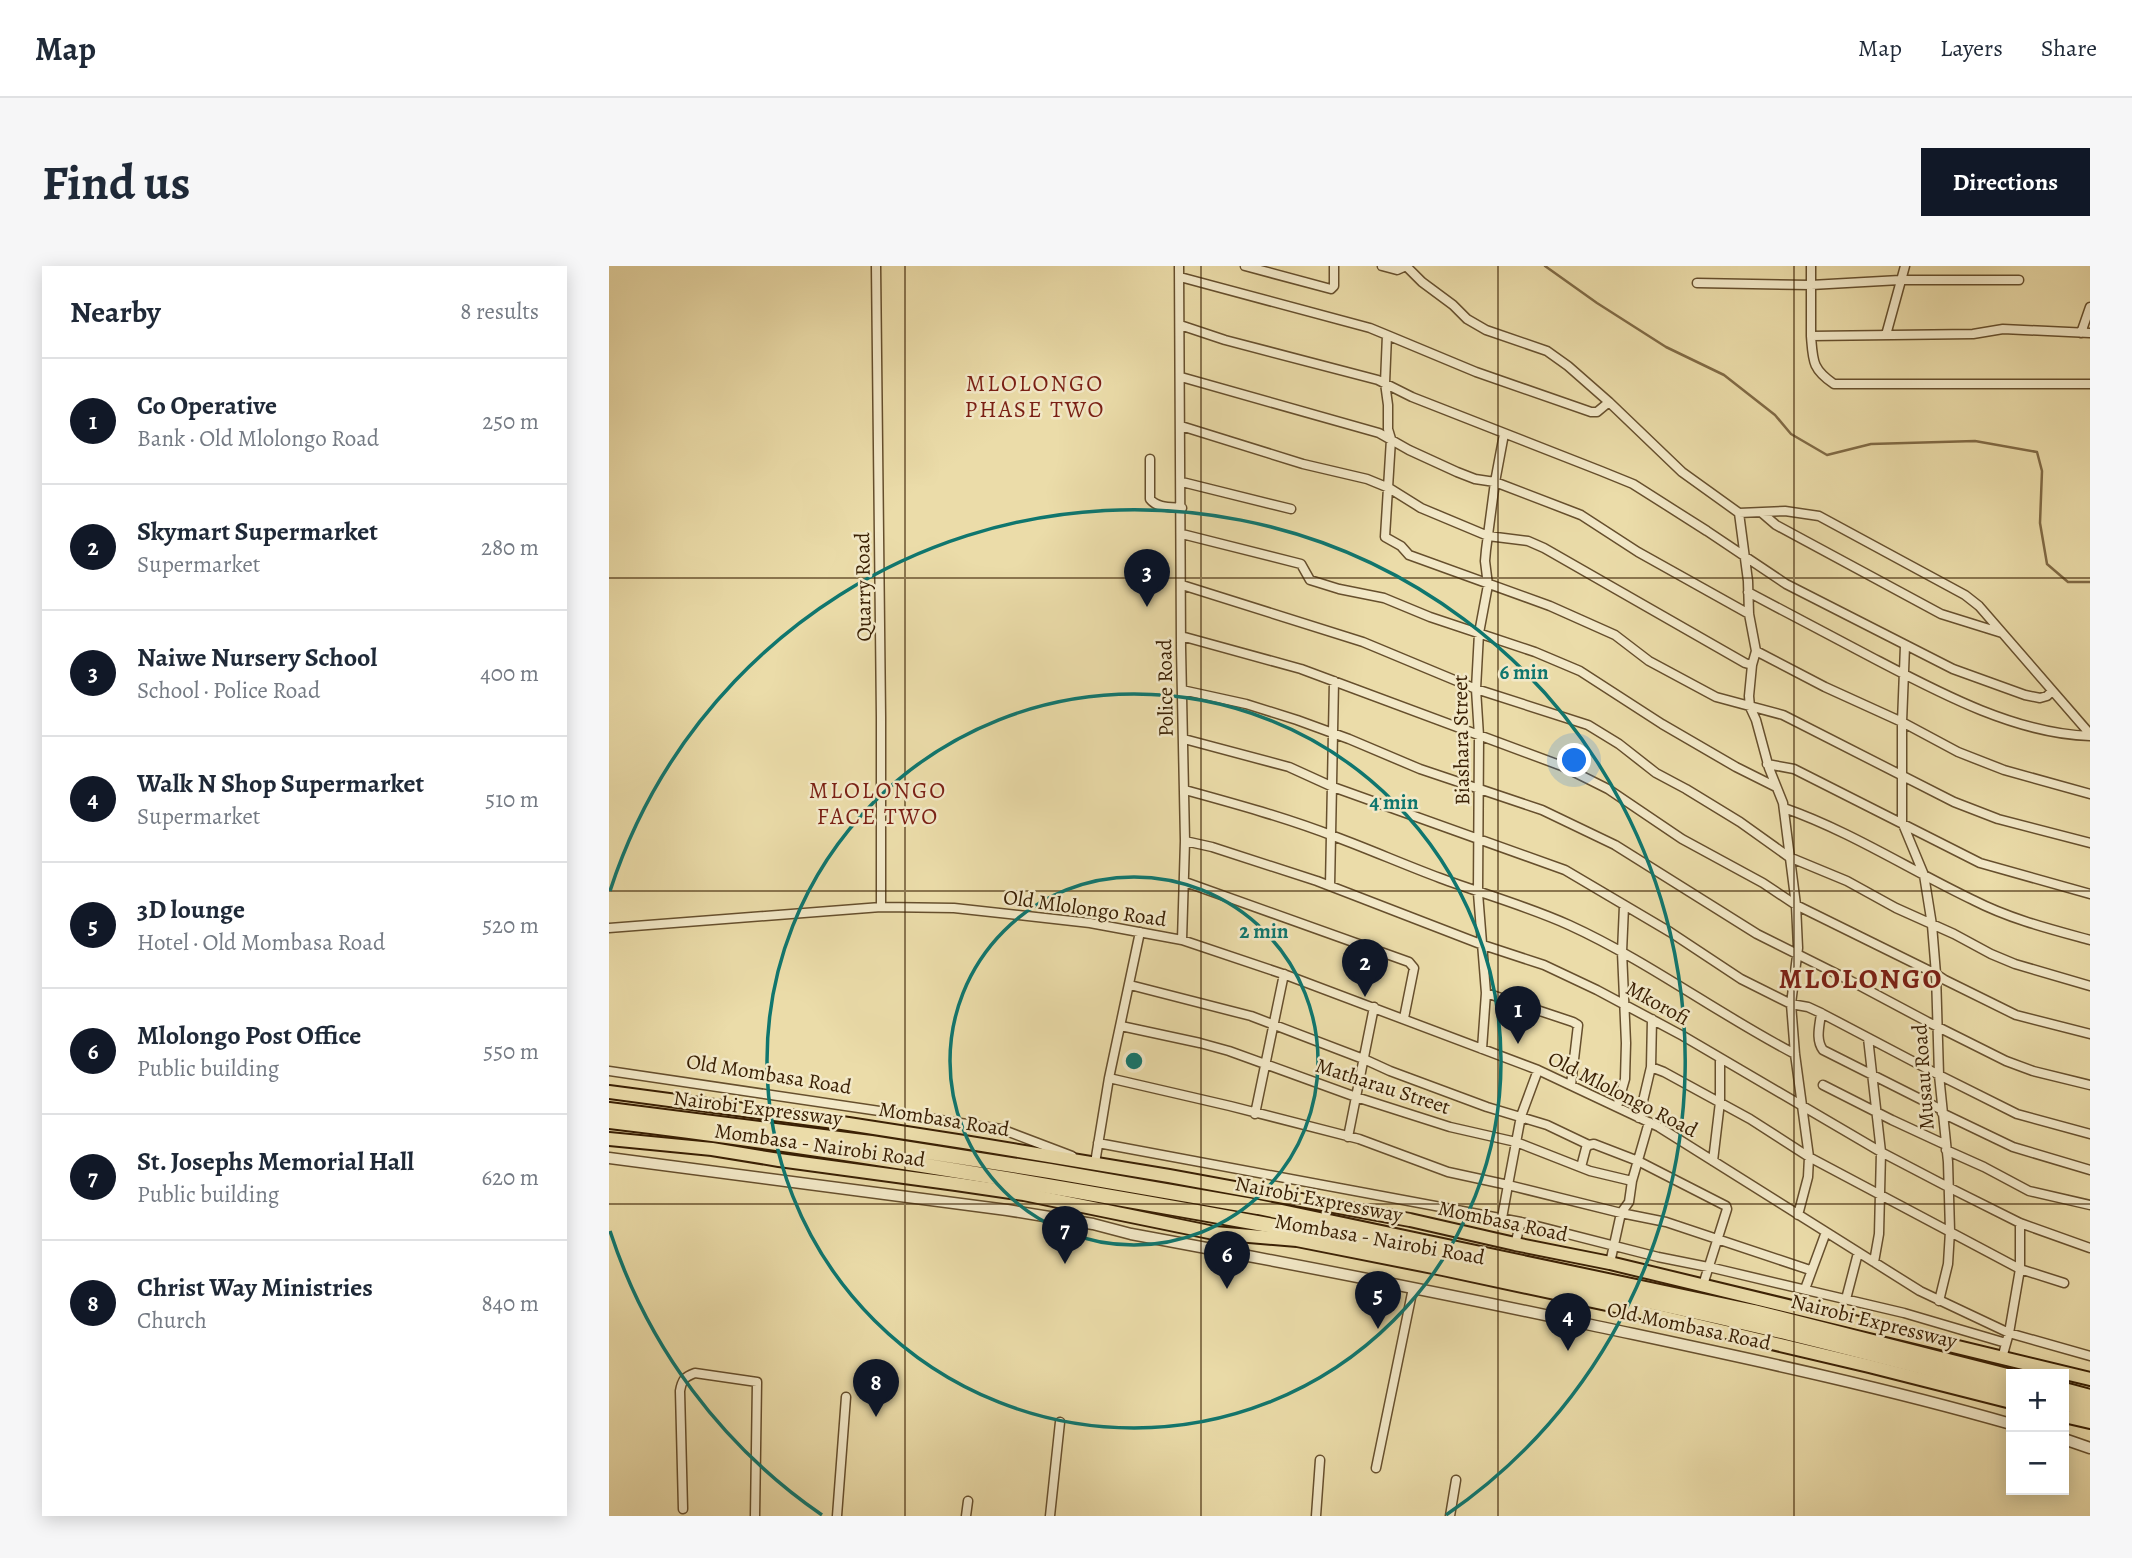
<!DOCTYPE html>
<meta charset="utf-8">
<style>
body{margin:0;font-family:Alegreya,serif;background:#f6f6f7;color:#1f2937}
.controls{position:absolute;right:21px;bottom:21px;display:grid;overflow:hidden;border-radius:0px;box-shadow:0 4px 18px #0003}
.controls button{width:63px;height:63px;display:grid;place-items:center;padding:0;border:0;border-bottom:2px solid #e0e1e3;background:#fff;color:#1f2937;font:35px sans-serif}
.you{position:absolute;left:966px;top:495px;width:24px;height:24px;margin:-18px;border:5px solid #fff;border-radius:50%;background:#1a73e8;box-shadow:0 0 0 10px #1a73e833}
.badge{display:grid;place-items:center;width:46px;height:46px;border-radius:50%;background:#111827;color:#fff;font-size:23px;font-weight:700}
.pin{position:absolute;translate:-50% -58px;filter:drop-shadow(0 2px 4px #0008)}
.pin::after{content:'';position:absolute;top:37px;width:24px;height:21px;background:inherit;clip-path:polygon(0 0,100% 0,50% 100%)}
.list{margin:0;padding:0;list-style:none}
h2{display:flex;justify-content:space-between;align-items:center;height:91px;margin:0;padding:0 28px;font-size:30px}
h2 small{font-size:23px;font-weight:400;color:#747a83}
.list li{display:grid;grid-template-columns:46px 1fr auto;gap:21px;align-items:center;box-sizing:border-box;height:126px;padding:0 28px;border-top:2px solid #e0e1e3}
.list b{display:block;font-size:26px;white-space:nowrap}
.list p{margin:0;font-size:23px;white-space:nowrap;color:#747a83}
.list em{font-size:23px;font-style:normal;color:#747a83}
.map{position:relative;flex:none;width:1481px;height:1250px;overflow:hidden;border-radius:0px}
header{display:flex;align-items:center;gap:42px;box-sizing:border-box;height:98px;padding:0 35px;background:#fff;border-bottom:2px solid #e0e1e3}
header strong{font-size:33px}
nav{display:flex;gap:38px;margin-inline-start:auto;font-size:24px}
.intro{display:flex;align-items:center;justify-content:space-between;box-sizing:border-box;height:168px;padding:0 42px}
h1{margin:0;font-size:49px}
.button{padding:18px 32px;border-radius:0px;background:#111827;color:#fff;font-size:24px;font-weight:700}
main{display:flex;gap:42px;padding:0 42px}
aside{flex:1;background:#fff;border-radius:0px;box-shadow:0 4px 18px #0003}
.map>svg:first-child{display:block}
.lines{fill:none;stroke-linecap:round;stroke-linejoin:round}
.stream{stroke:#806a45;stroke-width:2.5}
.minor-casing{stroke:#664f2d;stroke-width:11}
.tertiary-casing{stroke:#664f2d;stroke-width:13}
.trunk-casing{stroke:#3a2004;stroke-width:16}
.motorway-casing{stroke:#3a2004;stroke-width:18}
.minor{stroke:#f2e8c7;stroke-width:8}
.tertiary{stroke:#f2e8c7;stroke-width:10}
.trunk{stroke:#ebdca9;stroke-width:12}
.motorway{stroke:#ebdca9;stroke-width:14}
.grid{fill:none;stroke:#3a2004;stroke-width:2;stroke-opacity:0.55}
.ring{fill:none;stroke:#0f766e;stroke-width:3.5}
.labels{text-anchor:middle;stroke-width:5;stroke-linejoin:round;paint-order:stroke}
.street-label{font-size:21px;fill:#3a2004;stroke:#f2e8c7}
.neighbourhood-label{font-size:23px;letter-spacing:2px;fill:#7a1f14;stroke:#f2e8c7}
.district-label{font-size:28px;font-weight:bold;letter-spacing:2px;fill:#7a1f14;stroke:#f2e8c7}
.centre{fill:#0f766e;stroke:#f2e8c7;stroke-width:3.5}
.ring-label{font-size:21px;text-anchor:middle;font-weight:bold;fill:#0f766e;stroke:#f2e8c7;stroke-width:5;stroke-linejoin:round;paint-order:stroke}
</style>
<header>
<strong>Map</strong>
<nav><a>Map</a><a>Layers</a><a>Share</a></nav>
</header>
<div class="intro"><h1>Find us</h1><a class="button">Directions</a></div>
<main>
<aside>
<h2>Nearby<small>8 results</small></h2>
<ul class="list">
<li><span class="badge">1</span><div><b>Co Operative</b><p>Bank · Old Mlolongo Road</p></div><em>250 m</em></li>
<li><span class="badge">2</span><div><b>Skymart Supermarket</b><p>Supermarket</p></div><em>280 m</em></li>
<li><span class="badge">3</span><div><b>Naiwe Nursery School</b><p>School · Police Road</p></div><em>400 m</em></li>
<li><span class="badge">4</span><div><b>Walk N Shop Supermarket</b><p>Supermarket</p></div><em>510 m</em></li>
<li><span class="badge">5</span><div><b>3D lounge</b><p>Hotel · Old Mombasa Road</p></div><em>520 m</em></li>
<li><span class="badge">6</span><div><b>Mlolongo Post Office</b><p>Public building</p></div><em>550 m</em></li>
<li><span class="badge">7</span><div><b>St. Josephs Memorial Hall</b><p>Public building</p></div><em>620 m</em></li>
<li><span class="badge">8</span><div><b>Christ Way Ministries</b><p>Church</p></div><em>840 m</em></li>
</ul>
</aside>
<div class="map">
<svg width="1481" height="1250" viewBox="0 0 1481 1250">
<rect width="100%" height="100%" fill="#ebdca9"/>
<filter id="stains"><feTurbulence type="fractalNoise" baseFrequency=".00286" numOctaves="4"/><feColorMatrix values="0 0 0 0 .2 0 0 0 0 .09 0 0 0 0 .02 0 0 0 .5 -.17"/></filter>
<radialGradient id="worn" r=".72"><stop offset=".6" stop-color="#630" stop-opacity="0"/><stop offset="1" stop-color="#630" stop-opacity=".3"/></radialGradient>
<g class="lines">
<path class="stream" d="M936,0l52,37 69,44 58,28 51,40 16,19 36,21 44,-11 104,-3 62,11 5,19 -2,52 7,41 21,18h22"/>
<defs>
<path id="minor" d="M267,0l5,451v190
M570,0l2,382 4,193 -3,99
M636,0l86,23 3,-3v-20
M773,0l15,4 9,-4 16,16 31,23 14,14 19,11 61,21 21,15 41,36 73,70 57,41 9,68 1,33 7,37 -4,14
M1202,0v70l162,-2 30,-5 87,4
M571,11l190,51 17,7 -2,48 3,22v24l3,10 -6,98 16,9 8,9 141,51 65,29 34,26 67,36 67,18 171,87 44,17 92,24
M1088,17l114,2 89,-5h119
M571,59l45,15 153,40 34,17 189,74 32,13 74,47 79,53 167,85 72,26 15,3 7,-2 5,-5
M1472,67l9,-26
M778,69l89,37 115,40h6l12,-10
M1277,69l19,-69
M1202,70c2,25 1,33 23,48h256
M572,111l198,56 30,17 48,22 18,7 20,3 86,33 57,37 111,62
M572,160l122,38 64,15 22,9 32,20 67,28 40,5 16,7 201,115 7,2 -3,31 1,11 6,13 13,48 14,35 13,102 2,43 -7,56 4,50 14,103 -1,20 -10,38
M541,193v40c7,9 20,8 32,9
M573,216l109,27
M1130,247l46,-2 34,5 146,79 14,11 111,128
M1153,247l14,12 165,89 61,19
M573,268l119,30 9,16 29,9 45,9 46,19 105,35 45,19 82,53 74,43 40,20
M573,319l181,57 113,47 112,36 31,19 37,29 30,16 54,33 49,35 58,24 49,27 58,26 37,20 24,10 75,22
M1139,326c41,22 82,43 123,65 65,34 144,77 219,79
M572,370l120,33 261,97 46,23 74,50 81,44 33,22 140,69 9,6 71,35 74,19
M1296,380l-3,76v100l22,53 8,50 4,49 3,101 9,87 2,69 -2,33 -9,37
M1147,385l69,36 77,35 56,30 46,18 86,24
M573,424l64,14 51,16 52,19 71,30 122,41 73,35 142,89 92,46 79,42 78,39 27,10 57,14
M575,473l105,28 44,20 232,83 105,62 71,47 50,25 17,3 13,6 118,62 78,39 73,20
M1158,498l27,5 186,94 110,31
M576,524c51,14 102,28 151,47 35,13 69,28 104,41 43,16 87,28 129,47 79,36 149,89 226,129
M1175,542c66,23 126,62 189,92 37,19 77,29 117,40
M576,575l27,6 105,34 166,64 61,20 53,25 86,46 198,116 67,35 72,36 70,25
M576,616l224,80 5,6 -10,50
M721,620l4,-205
M0,662l272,-21 73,1 136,15 92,17 104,35 252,95 121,57 261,164 89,42 81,23
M521,719l121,31 115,44 24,11 97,36 60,18 42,20
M877,727l87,29 5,3 -7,60
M1212,747c-1,12 -6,26 2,37l119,60
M512,760l79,17 29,8 127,46 94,30 66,15 74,29 42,10
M1259,772l13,114 -2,82 -5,28
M873,783l4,-56 -8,-100 1,-157 -3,-47 3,-56 9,-48 -3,-24 1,-11 9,-68 9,-48
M1042,801l13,5 86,47 59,38 211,112 44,14
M0,805l392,58 71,27
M500,812l121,28 129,33 89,33 60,13 13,-69 17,-46
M1214,819l69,35 54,25
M1008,841l8,-28 1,-36 -4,-91 2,-46
M1333,847l71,34 77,23
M646,848l29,-140
M1030,852l12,-51 1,-48
M739,871l26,-130
M489,877l423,79 137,35 55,11 191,45 102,30
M1337,884l38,17 45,24 61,14
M1104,895l7,-59v-43
M486,897l14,-85 31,-146
M972,901l5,-19 3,-3 5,-1 44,17 88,45 1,3 -24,76
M893,952l6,-33 113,28 45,9 144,48
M906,978l6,-22
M1001,997l11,-50 8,-11 3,-21 17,-59
M1196,1023l21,-57
M1237,1033l12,-46
M1393,1092l7,-25 11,-64v-46
M767,1202l37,-180
M74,1243l-3,-118c2,-11 4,-14 15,-18l62,9 -2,134
M228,1250l9,-119
M357,1250l2,-15
M441,1250l10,-94
M707,1250l4,-56
M841,1250l6,-36"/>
<path id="tertiary" d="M0,892l398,52 86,14 38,10c146,27 292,55 437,86 148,32 297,62 443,104
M1455,1173l26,9"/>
<path id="trunk" d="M0,826l233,31 122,19 205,34 241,44 105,24 95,19 480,116
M0,873l103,10 67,11 177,24 68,10 190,39 83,7 146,29 168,36 258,61 142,36
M1455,1150l26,6"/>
<path id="motorway" d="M0,844l262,33 179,28 208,36 496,105 257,65
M0,855c176,21 351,49 525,80 219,38 438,81 655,132 74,18 148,38 222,57
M1455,1124l26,7
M1455,1137l26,7"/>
</defs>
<use href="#minor" class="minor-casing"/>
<use href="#tertiary" class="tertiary-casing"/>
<use href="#trunk" class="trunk-casing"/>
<use href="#motorway" class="motorway-casing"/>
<use href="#minor" class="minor"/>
<use href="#tertiary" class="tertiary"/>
<use href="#trunk" class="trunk"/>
<use href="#motorway" class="motorway"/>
</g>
<path class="grid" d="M296,0v1250M592,0v1250M889,0v1250M1185,0v1250M0,312h1481M0,625h1481M0,938h1481"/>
<g class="ring">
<circle cx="525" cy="795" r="184"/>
<circle cx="525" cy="795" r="367"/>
<path d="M213 1249A551 551 0 0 1 1 965M1 625A551 551 0 1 1 837 1249"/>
</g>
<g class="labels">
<g class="street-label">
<text transform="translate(254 321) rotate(-91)" y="7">Quarry Road</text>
<text transform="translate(556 422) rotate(-91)" y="7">Police Road</text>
<text transform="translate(852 474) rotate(-91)" y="7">Biashara Street</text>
<text transform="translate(476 642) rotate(8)" y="7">Old Mlolongo Road</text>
<text transform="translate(1049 737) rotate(29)" y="7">Mkorofi</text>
<text transform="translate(160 808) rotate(9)" y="7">Old Mombasa Road</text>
<text transform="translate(1314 811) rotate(-94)" y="7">Musau Road</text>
<text transform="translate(774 820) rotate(18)" y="7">Matharau Street</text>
<text transform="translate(1014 828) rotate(27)" y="7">Old Mlolongo Road</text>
<text transform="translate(149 842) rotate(7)" y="7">Nairobi Expressway</text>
<text transform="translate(335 853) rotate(9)" y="7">Mombasa Road</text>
<text transform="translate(211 879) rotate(8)" y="7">Mombasa - Nairobi Road</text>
<text transform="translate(710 933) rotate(11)" y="7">Nairobi Expressway</text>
<text transform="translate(894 955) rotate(12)" y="7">Mombasa Road</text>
<text transform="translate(771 973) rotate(10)" y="7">Mombasa - Nairobi Road</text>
<text transform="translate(1265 1055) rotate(14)" y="7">Nairobi Expressway</text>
<text transform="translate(1080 1060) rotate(12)" y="7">Old Mombasa Road</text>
</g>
<g class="neighbourhood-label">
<text x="426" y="125">MLOLONGO<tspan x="426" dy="26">PHASE TWO</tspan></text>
<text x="269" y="532">MLOLONGO<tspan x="269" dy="26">FACE TWO</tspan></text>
</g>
<g class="district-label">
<text x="1252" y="722">MLOLONGO</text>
</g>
</g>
<circle cx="525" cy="795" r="10" class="centre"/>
<g class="ring-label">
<text x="915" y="413">6 min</text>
<text x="785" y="543">4 min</text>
<text x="655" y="672">2 min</text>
</g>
<rect width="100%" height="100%" filter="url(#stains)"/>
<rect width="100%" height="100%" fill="url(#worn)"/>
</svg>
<div class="controls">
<button>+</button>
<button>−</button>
</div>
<div class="you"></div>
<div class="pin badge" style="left:909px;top:778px">1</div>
<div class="pin badge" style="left:756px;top:731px">2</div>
<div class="pin badge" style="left:538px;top:341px">3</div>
<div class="pin badge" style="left:959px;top:1085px">4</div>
<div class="pin badge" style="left:769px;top:1063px">5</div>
<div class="pin badge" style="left:618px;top:1023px">6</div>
<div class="pin badge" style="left:456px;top:998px">7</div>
<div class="pin badge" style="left:267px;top:1151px">8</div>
</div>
</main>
